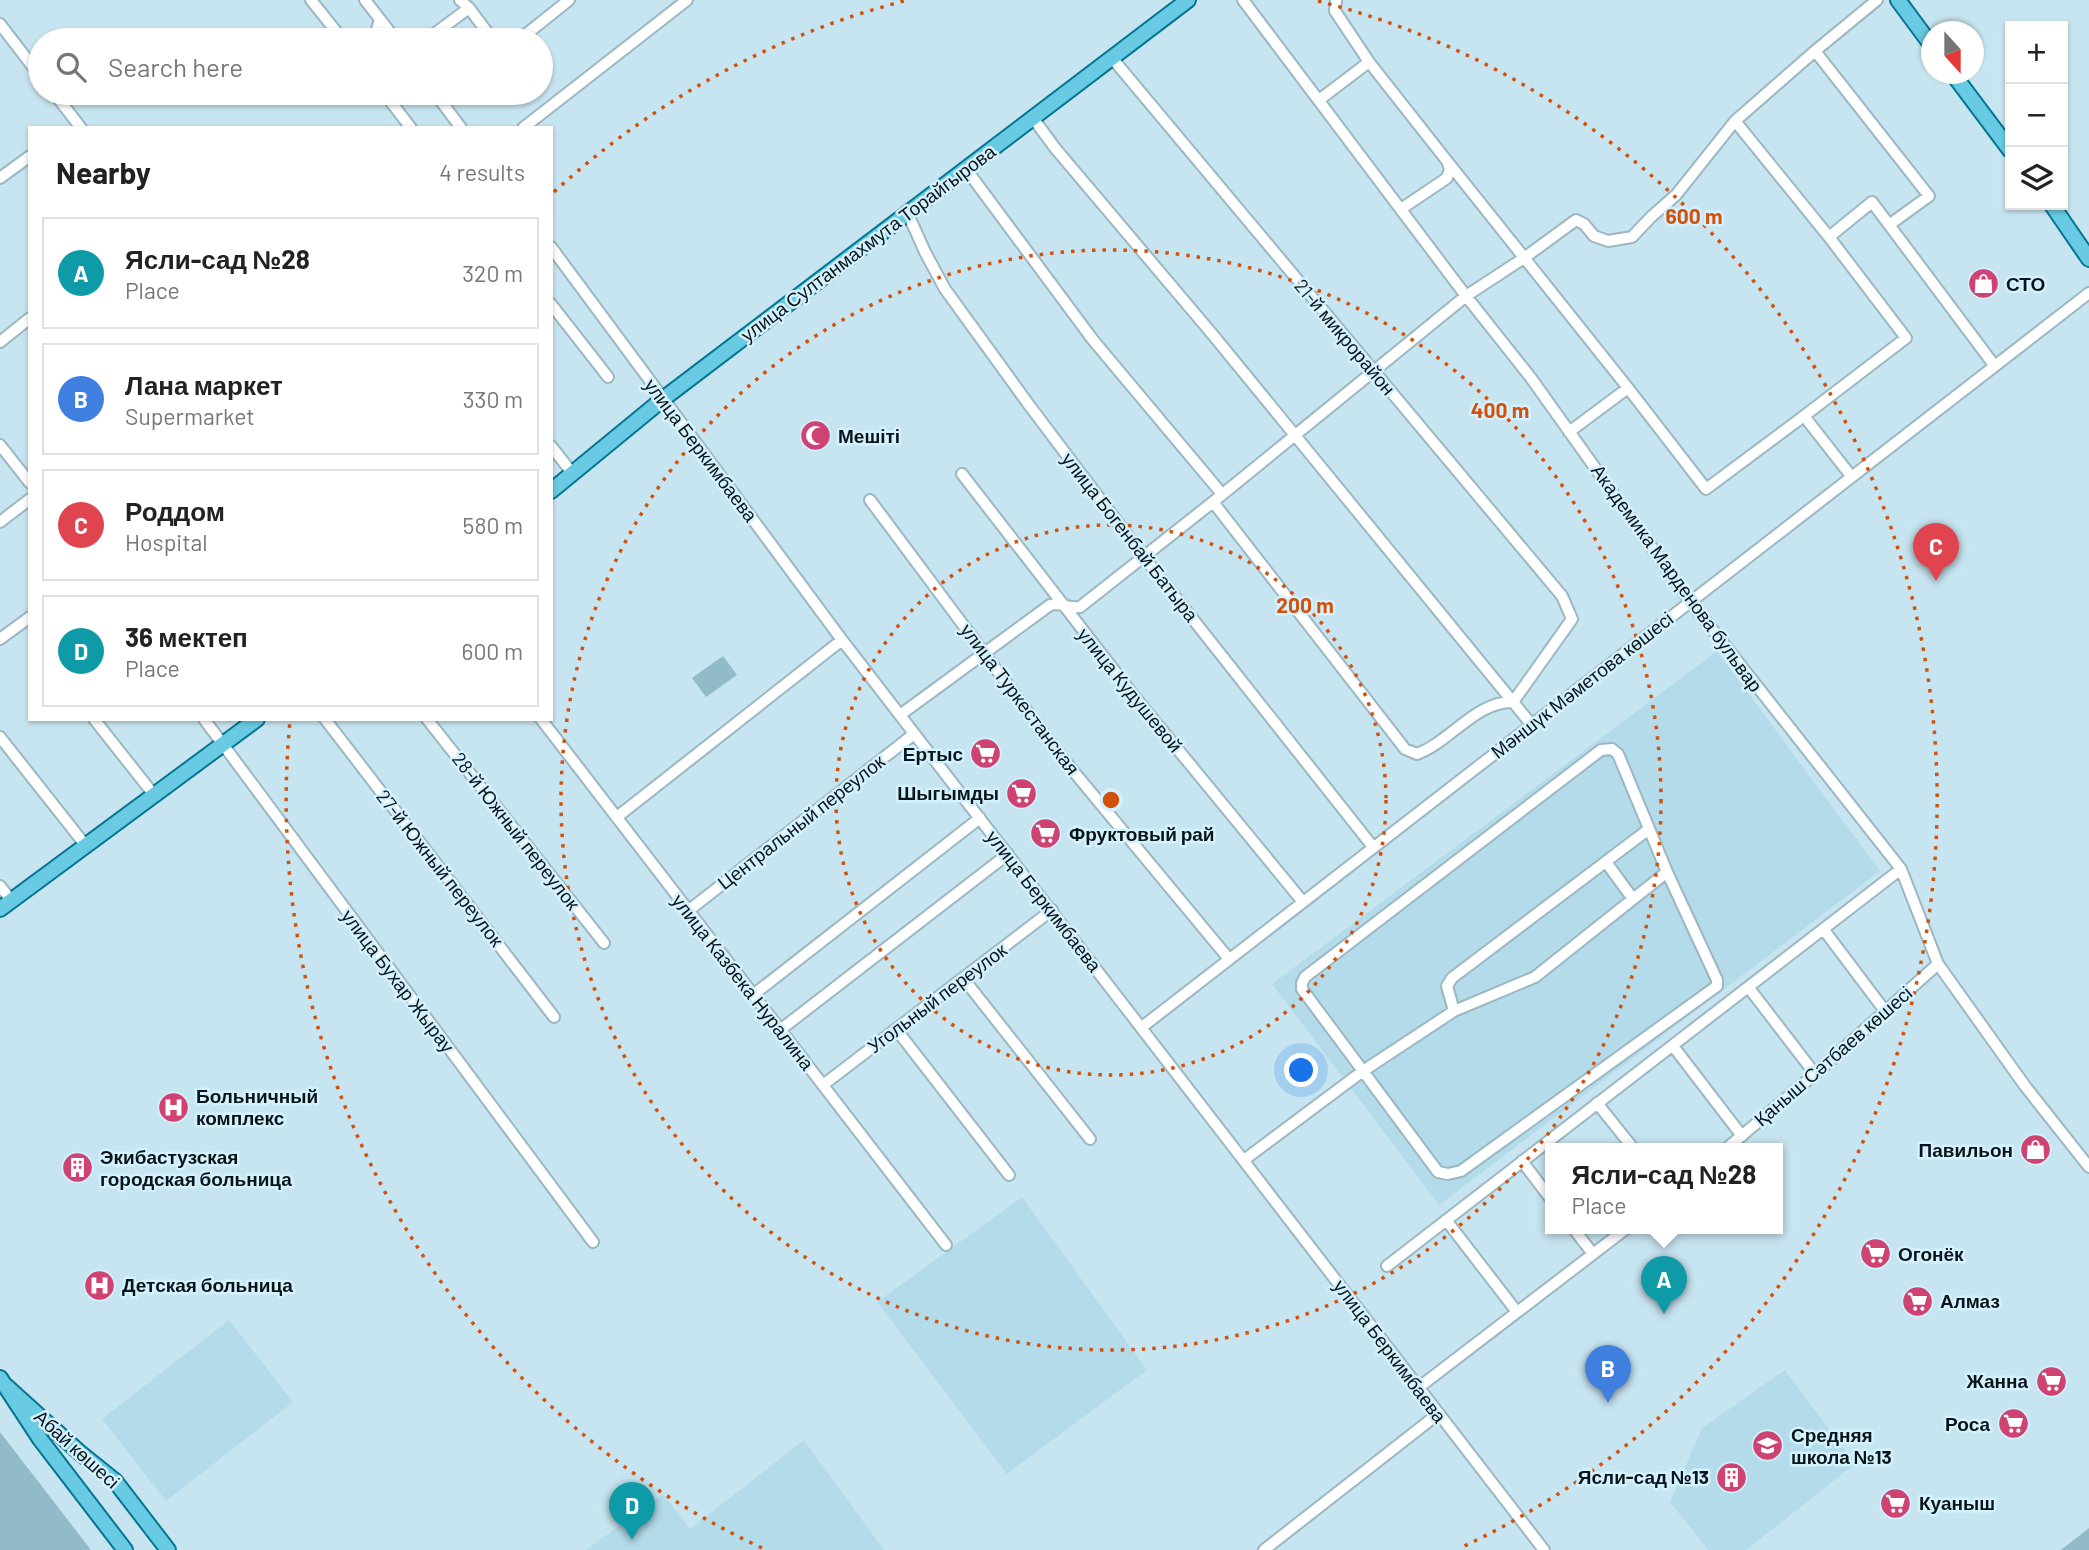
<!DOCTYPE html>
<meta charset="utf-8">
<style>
body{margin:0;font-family:Barlow,sans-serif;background:#f2f2f2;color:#222}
.controls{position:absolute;right:21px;top:21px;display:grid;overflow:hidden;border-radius:0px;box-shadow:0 2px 5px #0004}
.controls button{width:63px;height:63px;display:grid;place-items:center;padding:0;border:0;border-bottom:2px solid #e0e0e0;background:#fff;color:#222;font:35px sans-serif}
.compass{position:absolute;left:1921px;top:21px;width:63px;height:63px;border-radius:50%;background:#fff;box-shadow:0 2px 5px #0004;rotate:159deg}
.you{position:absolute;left:1302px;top:1071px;width:24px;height:24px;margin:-18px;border:5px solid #fff;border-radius:50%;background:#1a73e8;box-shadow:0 0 0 10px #1a73e833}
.badge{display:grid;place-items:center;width:46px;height:46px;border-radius:50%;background:#ea580c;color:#fff;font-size:23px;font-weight:700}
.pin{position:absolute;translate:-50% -58px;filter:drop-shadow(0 2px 4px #0008)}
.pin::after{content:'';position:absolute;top:37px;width:24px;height:21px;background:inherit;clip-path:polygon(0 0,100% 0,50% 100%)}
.popup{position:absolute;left:1545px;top:1143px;width:238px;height:91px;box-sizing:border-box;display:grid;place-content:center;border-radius:0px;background:#fff;filter:drop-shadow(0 2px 5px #0005);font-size:23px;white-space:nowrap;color:#767676}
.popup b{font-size:26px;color:#222}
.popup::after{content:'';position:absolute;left:50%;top:100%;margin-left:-14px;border:14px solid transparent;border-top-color:#fff}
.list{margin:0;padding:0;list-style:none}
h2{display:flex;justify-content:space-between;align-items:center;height:91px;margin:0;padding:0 28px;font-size:30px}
h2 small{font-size:23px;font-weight:400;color:#767676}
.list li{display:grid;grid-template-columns:46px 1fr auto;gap:21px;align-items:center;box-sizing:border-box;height:112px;margin:0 14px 14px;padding:0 14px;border:2px solid #e0e0e0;border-radius:0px}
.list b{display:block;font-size:26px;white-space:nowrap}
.list p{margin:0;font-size:23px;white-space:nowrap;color:#767676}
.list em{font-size:23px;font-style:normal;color:#767676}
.icon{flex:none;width:38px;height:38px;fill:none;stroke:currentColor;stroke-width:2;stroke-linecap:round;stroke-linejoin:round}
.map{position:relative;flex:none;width:2089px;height:1550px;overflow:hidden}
.search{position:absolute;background:#fff;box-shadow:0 2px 5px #0004;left:28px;top:28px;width:525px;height:77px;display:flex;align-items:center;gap:18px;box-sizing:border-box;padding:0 24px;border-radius:38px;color:#767676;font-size:26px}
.panel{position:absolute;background:#fff;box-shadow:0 2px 5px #0004;left:28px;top:126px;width:525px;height:595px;border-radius:0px}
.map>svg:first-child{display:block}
.built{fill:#b4dbea}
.green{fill:#92bbca}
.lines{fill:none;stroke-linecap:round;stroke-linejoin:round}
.minor-casing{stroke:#9ab7c2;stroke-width:14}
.major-casing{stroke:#057591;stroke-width:18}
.minor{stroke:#fff;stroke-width:10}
.major{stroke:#68cbe3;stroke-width:14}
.ring{fill:none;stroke:#d2520d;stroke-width:3.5;stroke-dasharray:3.5 7}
.labels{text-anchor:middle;stroke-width:5;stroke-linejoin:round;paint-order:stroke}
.street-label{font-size:19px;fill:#0a1519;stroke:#d4f2fe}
.poi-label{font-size:19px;font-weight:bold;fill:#0a1519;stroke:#d4f2fe;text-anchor:start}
.centre{fill:#d2520d;stroke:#d4f2fe;stroke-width:3.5}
.ring-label{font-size:21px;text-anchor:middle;font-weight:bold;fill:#d2520d;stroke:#d4f2fe;stroke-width:5;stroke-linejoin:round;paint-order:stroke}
</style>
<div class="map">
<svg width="2089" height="1550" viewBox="0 0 2089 1550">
<rect width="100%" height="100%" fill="#c7e5f1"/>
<path class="built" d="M1717,651l163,220 -441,334 -167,-221z
M1022,1197l125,173 -140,104 -130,-172z
M229,1320l64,82 -127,99 -64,-82z
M1785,1370l70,94 -109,86h-38l-38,-48 32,-74z
M804,1440l80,110h-298l77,-56 27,35z"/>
<path class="green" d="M723,656l14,19 -31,22 -14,-19z
M0,1432l91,118h-91z
M2089,1528v22h-28z"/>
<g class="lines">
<defs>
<path id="minor" d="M311,0l32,40
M365,0l31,40
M460,0l9,8 24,32
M1243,0l223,296 65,82 159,223 211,268 37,95 87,122 64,81
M1336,0l-1,11 34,51 78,99 3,8 -3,9 -46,31
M1877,0l-62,51 114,145 -40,29
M0,24l40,52
M374,40l6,-21
M426,40l43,-32
M519,40l50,-40
M1815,51l-80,70 94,116
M1112,58l450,538 10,23 -59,83c-37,-1 -63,40 -96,52l-12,-5 -192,-247
M54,93l27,35
M384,93l27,35
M435,93l26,35
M1319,100l50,-38
M1033,118l22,30 158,187 318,389
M523,128l164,-128
M1447,161l181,227
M966,169l127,171 129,154
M0,178l30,-22
M908,214l17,38 20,37 84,116 114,151 230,291
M551,247l291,393 702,910
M551,304l57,73
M0,342l30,-24
M1569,432l59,-44 78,101 98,-73
M0,445l30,38
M551,446l22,28
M962,474l172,222 169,206
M1851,476l-47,-60 102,-78 -77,-101 43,-35 122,163
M870,500l190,255 169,204
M0,522l30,-23
M0,639l30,-22
M900,715l150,-110c11,-3 19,4 30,2l133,-105 253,-206 58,-38 52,-38 8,4 10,12 14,5 24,-4 19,-20 25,-22 59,-74
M94,719l60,76
M204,719l389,523
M325,719l229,298
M427,719l177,224
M541,719l405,526
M0,737l86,109
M1612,749l6,5 49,118 50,108v6l-256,185 -13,3 -10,-2 -136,-183v-6l3,-6 296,-227z
M617,817l225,-177
M1606,862l27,37
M0,886l11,14
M688,911l226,-177
M1824,930l61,81
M963,978l127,161
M1749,988l66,86
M753,995l227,-177
M1454,1011l-7,-25 5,-8 197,-149
M1142,1027l947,-734
M896,1029l113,146
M780,1030l228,-176
M1673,1046l69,90
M823,1085l229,-175
M1597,1103l36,45
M1727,1148l88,-74 123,-110
M1244,1160l119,-89 91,-60 81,-34 132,-105
M1522,1161l28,37
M1446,1220l71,92
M1573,1228l20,26
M1387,1266l514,-397
M1418,1388l209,-160
M1264,1550l174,-136"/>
<path id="major" d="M1898,0l34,46
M1953,74l57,76
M2052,205l37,54
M551,491l112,-92 525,-399
M0,909l257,-190
M0,1378l40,61 85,111
M6,1386l73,66 36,29 53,69"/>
</defs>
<use href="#minor" class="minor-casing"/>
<use href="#major" class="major-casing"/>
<use href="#minor" class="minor"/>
<use href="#major" class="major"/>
</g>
<g class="ring">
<circle cx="1111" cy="800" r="275"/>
<circle cx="1111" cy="800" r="550"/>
<path d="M762 1548A825 825 0 0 1 290 721M554 192A825 825 0 0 1 904 1M1318 1A825 825 0 0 1 1460 1548"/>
</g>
<defs>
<symbol id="shop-disc" viewBox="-11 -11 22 22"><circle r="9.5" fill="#cf4373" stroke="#d4f2fe"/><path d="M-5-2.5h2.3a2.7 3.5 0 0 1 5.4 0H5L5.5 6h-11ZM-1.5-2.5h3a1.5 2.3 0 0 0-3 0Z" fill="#fff"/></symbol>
<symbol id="mosque-disc" viewBox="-11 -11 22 22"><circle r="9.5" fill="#cf4373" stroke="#d4f2fe"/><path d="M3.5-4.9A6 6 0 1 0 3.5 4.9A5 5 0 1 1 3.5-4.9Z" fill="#fff"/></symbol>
<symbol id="supermarket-disc" viewBox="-11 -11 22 22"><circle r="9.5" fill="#cf4373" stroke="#d4f2fe"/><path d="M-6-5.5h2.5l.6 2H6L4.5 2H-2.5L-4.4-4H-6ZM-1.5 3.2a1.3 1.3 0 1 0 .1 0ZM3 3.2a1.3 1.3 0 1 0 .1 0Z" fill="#fff"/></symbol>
<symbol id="hospital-disc" viewBox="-11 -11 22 22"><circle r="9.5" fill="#cf4373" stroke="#d4f2fe"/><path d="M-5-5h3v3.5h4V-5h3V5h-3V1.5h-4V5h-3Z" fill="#fff"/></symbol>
<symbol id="building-disc" viewBox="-11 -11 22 22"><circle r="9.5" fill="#cf4373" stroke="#d4f2fe"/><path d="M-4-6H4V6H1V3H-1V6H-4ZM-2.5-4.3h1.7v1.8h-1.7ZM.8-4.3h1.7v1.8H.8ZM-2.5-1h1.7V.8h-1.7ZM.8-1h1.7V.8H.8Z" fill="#fff"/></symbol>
<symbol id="school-disc" viewBox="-11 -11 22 22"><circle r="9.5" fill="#cf4373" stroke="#d4f2fe"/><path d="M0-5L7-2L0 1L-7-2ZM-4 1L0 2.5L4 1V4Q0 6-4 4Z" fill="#fff"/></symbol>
</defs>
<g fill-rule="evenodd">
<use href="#shop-disc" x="1966" y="266" width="35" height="35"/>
<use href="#mosque-disc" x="798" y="418" width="35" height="35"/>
<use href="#supermarket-disc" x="968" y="736" width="35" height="35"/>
<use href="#supermarket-disc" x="1004" y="776" width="35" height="35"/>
<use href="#supermarket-disc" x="1028" y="816" width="35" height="35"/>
<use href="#hospital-disc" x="156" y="1090" width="35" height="35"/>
<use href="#shop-disc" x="2018" y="1132" width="35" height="35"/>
<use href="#building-disc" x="60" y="1150" width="35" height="35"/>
<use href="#supermarket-disc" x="1858" y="1236" width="35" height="35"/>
<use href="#hospital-disc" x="82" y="1268" width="35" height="35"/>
<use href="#supermarket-disc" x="1900" y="1284" width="35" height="35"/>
<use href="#supermarket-disc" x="2034" y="1364" width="35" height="35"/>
<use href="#supermarket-disc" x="1996" y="1406" width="35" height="35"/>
<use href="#school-disc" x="1750" y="1428" width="35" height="35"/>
<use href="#building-disc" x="1714" y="1460" width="35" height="35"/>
<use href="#supermarket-disc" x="1878" y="1486" width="35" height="35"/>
</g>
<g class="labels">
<g class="street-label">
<text transform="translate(868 243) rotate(-37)" y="7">улица Султанмахмута Торайгырова</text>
<text transform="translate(1345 337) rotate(50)" y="7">21-й микрорайон</text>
<text transform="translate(701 450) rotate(53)" y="7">улица Беркимбаева</text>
<text transform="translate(1130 537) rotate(52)" y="7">улица Богенбай Батыра</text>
<text transform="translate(1677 578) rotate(54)" y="7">Академика Марденова бульвар</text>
<text transform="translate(1582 685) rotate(-38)" y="7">Мәншүк Мәметова көшесі</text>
<text transform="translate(1130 690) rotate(51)" y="7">улица Кудушевой</text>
<text transform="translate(1020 699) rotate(53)" y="7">улица Туркестанская</text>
<text transform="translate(801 822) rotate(-38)" y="7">Центральный переулок</text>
<text transform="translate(516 831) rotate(52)" y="7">28-й Южный переулок</text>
<text transform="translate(440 868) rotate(52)" y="7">27-й Южный переулок</text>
<text transform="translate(1044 901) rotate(52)" y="7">улица Беркимбаева</text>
<text transform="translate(398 981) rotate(53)" y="7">улица Бухар Жырау</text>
<text transform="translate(743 982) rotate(52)" y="7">улица Казбека Нуралина</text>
<text transform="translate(937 998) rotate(-37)" y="7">Угольный переулок</text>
<text transform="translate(1833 1056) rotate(-41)" y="7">Қаныш Сәтбаев көшесі</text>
<text transform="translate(1390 1351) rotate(53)" y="7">улица Беркимбаева</text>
<text transform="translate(77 1449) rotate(42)" y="7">Абай көшесі</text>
</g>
<g class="poi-label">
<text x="2006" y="291">СТО</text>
<text x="838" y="443">Мешіті</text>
<text x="963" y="761" text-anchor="end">Ертыс</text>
<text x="999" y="800" text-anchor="end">Шыгымды</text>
<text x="1069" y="841">Фруктовый рай</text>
<text x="196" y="1103">Больничный<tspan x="196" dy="22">комплекс</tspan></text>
<text x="2013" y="1157" text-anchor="end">Павильон</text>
<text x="100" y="1164">Экибастузская<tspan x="100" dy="22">городская больница</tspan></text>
<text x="1898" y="1261">Огонёк</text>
<text x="122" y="1292">Детская больница</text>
<text x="1940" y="1308">Алмаз</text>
<text x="2028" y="1388" text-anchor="end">Жанна</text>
<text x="1990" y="1431" text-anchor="end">Роса</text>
<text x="1791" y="1442">Средняя<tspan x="1791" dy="22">школа №13</tspan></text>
<text x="1709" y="1484" text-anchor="end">Ясли-сад №13</text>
<text x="1919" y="1510">Куаныш</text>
</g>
</g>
<circle cx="1111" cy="800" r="10" class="centre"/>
<g class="ring-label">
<text x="1694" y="224">600 m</text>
<text x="1500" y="418">400 m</text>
<text x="1305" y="613">200 m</text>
</g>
</svg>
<div class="controls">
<button>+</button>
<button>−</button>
<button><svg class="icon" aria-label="layers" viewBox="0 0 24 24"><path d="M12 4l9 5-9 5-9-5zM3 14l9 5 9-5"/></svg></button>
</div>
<svg class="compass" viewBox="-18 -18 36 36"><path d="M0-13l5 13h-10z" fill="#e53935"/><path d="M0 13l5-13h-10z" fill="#767676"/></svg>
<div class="you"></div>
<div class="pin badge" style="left:1664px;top:1314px;background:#0f9aa8">A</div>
<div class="popup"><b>Ясли-сад №28</b>Place</div>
<div class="pin badge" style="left:1608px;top:1403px;background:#3f7fe0">B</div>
<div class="pin badge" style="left:1936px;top:581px;background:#e0444e">C</div>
<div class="pin badge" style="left:632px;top:1540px;background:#0f9aa8">D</div>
<div class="search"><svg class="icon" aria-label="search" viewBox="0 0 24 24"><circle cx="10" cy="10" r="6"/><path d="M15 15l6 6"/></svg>Search here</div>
<section class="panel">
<h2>Nearby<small>4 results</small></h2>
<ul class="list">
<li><span class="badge" style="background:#0f9aa8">A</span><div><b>Ясли-сад №28</b><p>Place</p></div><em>320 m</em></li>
<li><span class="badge" style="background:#3f7fe0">B</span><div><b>Лана маркет</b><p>Supermarket</p></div><em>330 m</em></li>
<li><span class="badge" style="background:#e0444e">C</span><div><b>Роддом</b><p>Hospital</p></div><em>580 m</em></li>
<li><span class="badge" style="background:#0f9aa8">D</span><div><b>36 мектеп</b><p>Place</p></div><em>600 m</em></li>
</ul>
</section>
</div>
